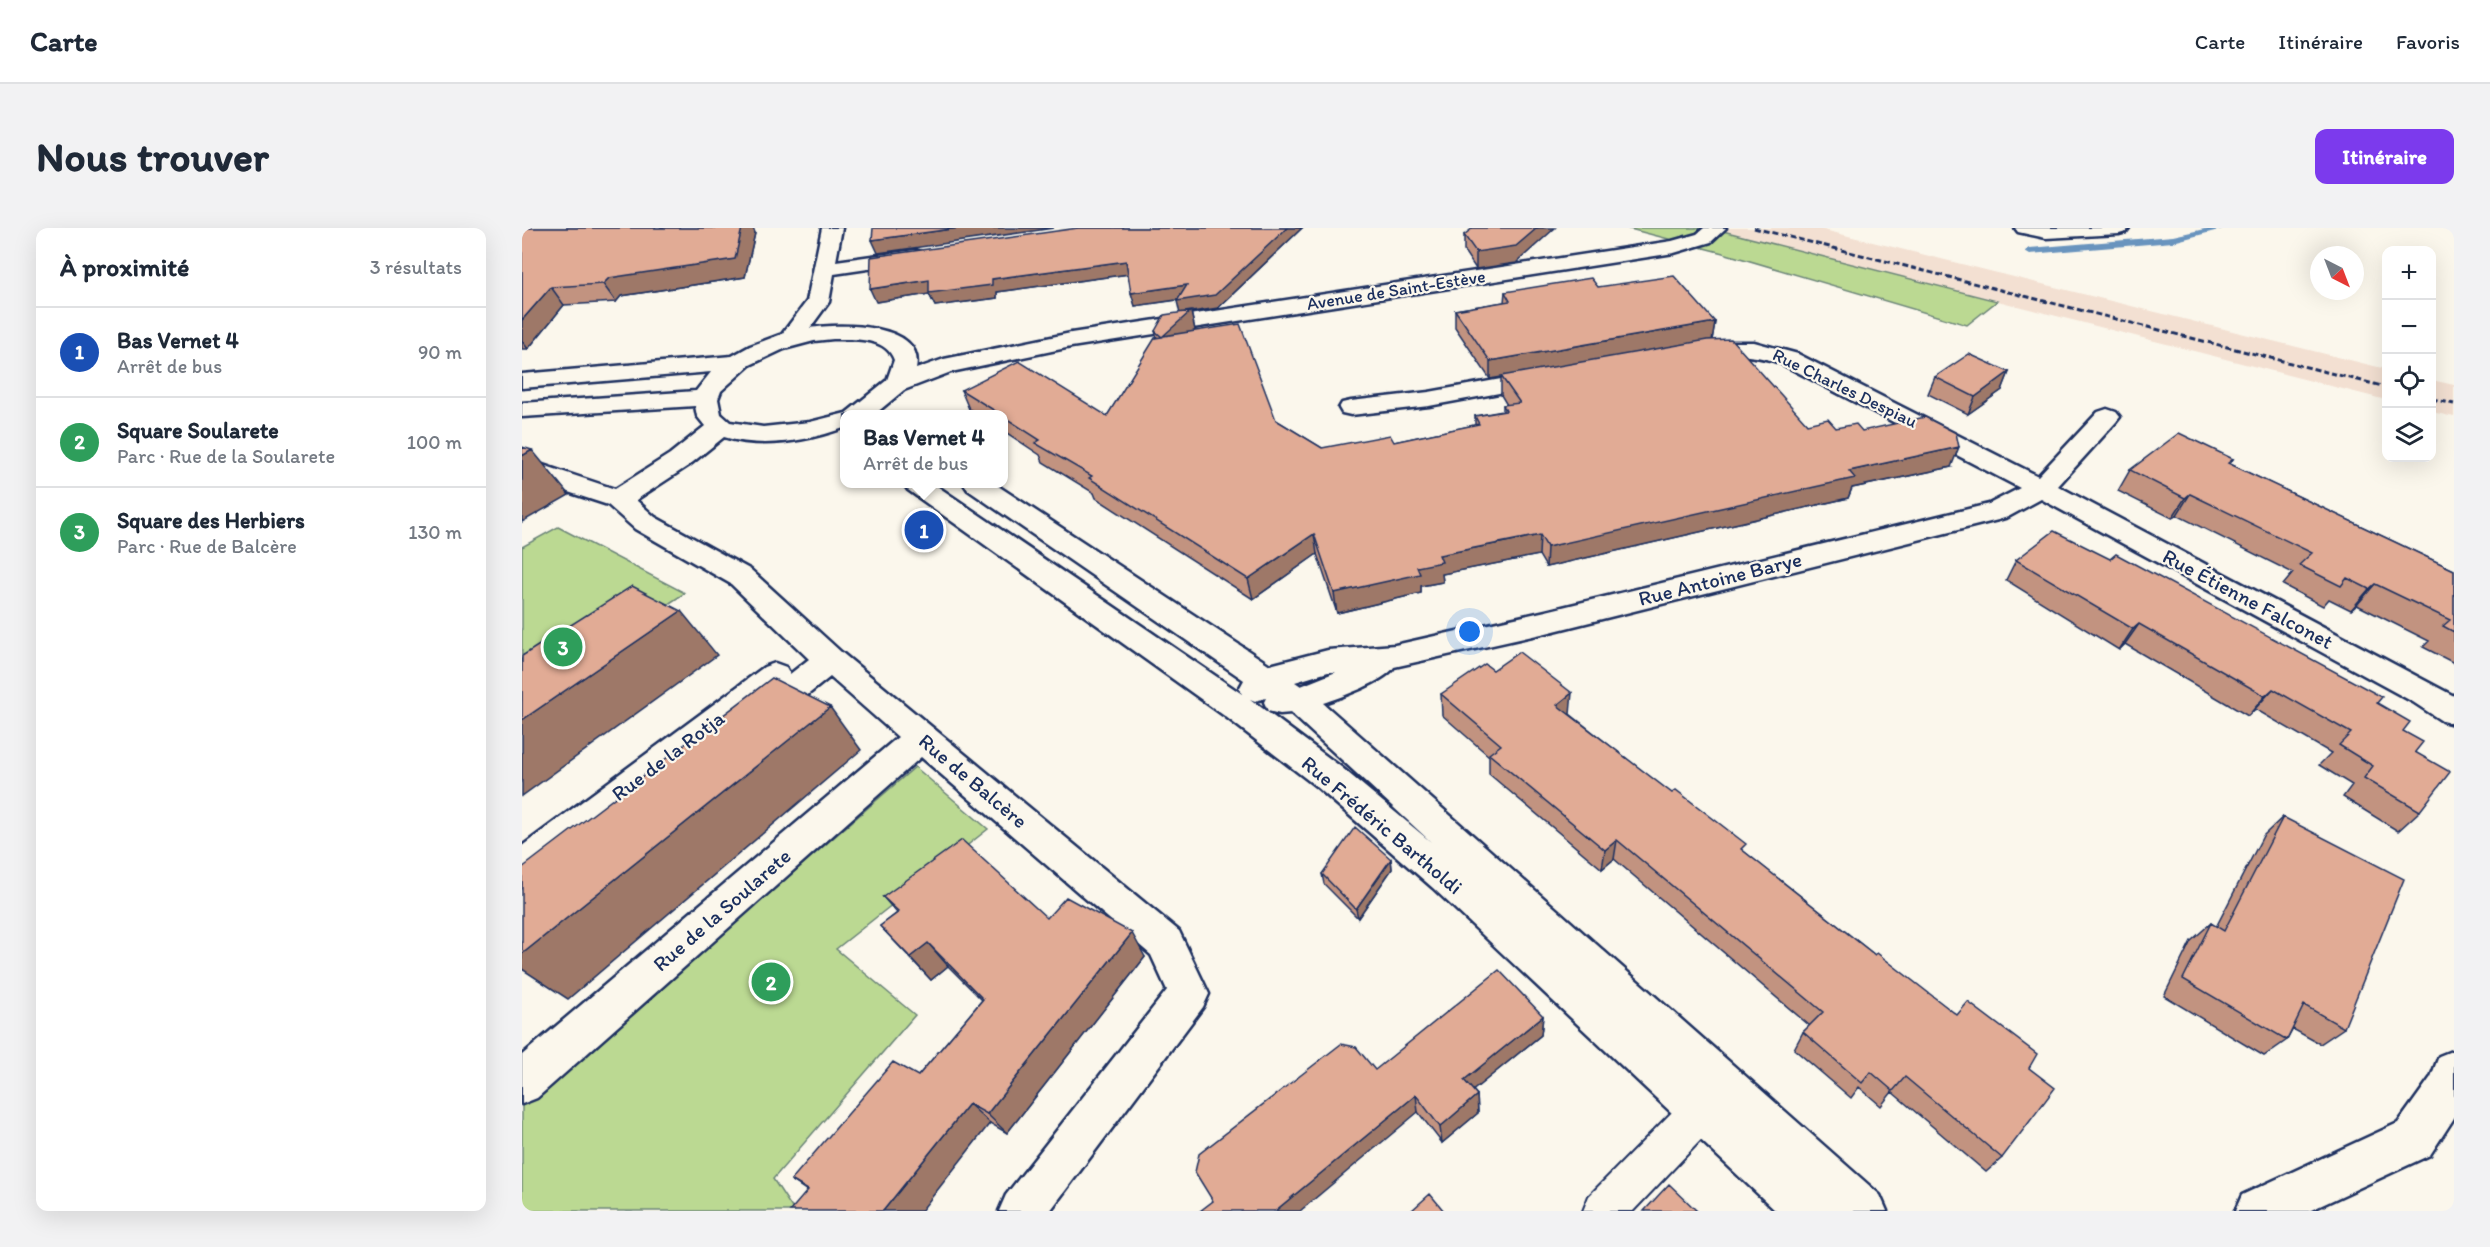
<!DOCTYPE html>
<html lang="fr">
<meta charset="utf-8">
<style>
body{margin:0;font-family:Itim,sans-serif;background:#f2f2f3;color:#1f2937}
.controls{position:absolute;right:18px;top:18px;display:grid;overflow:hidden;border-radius:12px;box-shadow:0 6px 24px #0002}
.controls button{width:54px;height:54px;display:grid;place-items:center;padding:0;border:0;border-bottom:2px solid #e0e1e3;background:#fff;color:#1f2937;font:30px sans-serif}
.compass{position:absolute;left:1788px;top:18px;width:54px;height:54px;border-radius:50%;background:#fff;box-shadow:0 6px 24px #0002;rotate:138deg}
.you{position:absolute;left:948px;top:404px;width:21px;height:21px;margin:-15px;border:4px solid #fff;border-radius:50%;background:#1a73e8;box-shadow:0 0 0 9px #1a73e833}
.badge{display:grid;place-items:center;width:39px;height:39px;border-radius:50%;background:#7c3aed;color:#fff;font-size:20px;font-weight:700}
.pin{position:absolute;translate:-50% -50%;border:3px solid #fff;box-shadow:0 2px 6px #0006}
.popup{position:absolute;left:318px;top:182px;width:168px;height:78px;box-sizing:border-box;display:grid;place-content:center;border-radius:12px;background:#fff;filter:drop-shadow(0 2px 4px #0005);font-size:20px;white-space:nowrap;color:#747a83}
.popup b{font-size:22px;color:#1f2937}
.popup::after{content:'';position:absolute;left:50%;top:100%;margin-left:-12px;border:12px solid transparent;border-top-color:#fff}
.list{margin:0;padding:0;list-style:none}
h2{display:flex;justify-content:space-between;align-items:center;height:78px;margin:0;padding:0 24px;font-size:26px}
h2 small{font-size:20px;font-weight:400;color:#747a83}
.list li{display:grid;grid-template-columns:39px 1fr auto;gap:18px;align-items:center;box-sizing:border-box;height:90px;padding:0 24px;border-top:2px solid #e0e1e3}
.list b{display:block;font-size:22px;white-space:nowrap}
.list p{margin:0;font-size:20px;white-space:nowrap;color:#747a83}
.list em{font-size:20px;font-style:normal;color:#747a83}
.icon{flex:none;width:33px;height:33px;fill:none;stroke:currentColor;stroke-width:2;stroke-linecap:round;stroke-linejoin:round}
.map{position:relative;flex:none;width:1932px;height:983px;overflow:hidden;border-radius:12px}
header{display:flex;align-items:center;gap:36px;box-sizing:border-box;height:84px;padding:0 30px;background:#fff;border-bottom:2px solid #e0e1e3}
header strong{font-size:28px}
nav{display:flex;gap:33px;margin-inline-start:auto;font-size:21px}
.intro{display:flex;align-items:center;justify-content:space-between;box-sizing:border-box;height:144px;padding:0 36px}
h1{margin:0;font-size:42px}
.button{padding:15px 27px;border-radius:12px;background:#7c3aed;color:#fff;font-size:21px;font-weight:700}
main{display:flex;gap:36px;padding:0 36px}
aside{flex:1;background:#fff;border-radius:12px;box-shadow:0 6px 24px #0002}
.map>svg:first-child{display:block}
.built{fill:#f3e0d2}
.green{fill:#bbd992;stroke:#6b8478;stroke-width:1.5}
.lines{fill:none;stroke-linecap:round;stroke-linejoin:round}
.stream{fill:#6994be;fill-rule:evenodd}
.lane-casing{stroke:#1b2f5e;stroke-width:4}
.street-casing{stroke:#1b2f5e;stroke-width:5}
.lane{fill:#fbf7ec;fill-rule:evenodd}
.street{fill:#fbf7ec;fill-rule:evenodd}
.rail{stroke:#1b2f5e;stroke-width:3;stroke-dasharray:6 3;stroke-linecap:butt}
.wall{fill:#c29380;stroke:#1b2f5e;stroke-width:1.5}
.shaded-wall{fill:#9e7868;stroke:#1b2f5e;stroke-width:1.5}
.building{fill:#e1ab95;stroke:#1b2f5e;stroke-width:1.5}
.labels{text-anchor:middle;stroke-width:4.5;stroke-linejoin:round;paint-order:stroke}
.far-street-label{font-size:18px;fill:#1b2f5e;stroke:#fbf7ec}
.street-label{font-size:21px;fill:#1b2f5e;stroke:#fbf7ec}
</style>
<header>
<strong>Carte</strong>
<nav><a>Carte</a><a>Itinéraire</a><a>Favoris</a></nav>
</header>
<div class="intro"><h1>Nous trouver</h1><a class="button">Itinéraire</a></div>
<main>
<aside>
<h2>À proximité<small>3 résultats</small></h2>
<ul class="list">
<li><span class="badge" style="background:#1a4fb4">1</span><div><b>Bas Vernet 4</b><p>Arrêt de bus</p></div><em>90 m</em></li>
<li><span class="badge" style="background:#2e9e5b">2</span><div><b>Square Soularete</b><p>Parc · Rue de la Soularete</p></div><em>100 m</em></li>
<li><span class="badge" style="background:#2e9e5b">3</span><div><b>Square des Herbiers</b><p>Parc · Rue de Balcère</p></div><em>130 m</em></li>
</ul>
</aside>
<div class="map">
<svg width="1932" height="983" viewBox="0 0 1932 983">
<rect width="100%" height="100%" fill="#fbf7ec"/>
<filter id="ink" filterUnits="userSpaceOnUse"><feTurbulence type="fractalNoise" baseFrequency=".0167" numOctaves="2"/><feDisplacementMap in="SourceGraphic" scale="12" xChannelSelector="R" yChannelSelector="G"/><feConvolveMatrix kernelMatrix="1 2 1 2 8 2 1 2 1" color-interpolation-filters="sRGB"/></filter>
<g filter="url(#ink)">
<path class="built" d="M1189,0h105l570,141v31z
M1910,152l22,5v32l-22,-5z"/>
<path class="green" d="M1104,0h85l286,73 -30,24 -244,-72z
M36,299l127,66 -163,107v-153z
M393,539l73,62 -152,120 79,66 -142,164 21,32h-272v-109l40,-29z"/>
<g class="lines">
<path class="stream" d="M1687,0h17l-53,14 -143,12 -5,-3 5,-3 143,-12z"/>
<defs>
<path id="lane" d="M1179,863l14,6 6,14 -6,14 -82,86h-50l6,-15 98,-99z"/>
<path id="street" d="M300,0h20l-6,33 79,-11 7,2 3,4 -3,4 -7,2 -81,12 -5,28 -19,26c28,-5 116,-6 106,41l28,-10 127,-26 601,-92 25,-7 7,-6h22l-15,14 -37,11 -603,94 -120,25 -47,18 -29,24h-31v14c-37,13 -82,21 -120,9l-36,29 -52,34 19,17 96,53 90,82 338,279 30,63 -6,13 -153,204h-51l7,-16 161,-205 -16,-35 -230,-198 -384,341 -15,6v-49l376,-318 -68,-60 -60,48 -12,4 -12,-4 -4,-8 -207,161 -13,5v-37l242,-179 11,-4 11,4 4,7 19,-15 -78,-75 -96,-55 -27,-24 -86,-28v-19l93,31 55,-35 35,-28 -8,-10 -2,-10 -173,11v-14l174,-12 15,-19 -189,16v-14l210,-18 18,-10 32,-12 25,-33zM311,111c21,0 53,-2 61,21l-7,20 -41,33 -36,9 -47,5 -33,-5 -9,-8 -3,-15 3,-8 29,-26 34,-16 30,-8z
M1493,0h114l-3,4 -7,2 -73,4 -28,-6z
M1197,114h35l44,12 240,122 60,-64 9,-3 9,3 4,5 -4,5 -58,64 396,210v28l-12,-3 -29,-19 -372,-203 -33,18 -10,3 -452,113 -152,34c-8,14 -55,31 -71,36l557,492 7,16h-111l-343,-323 -116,-101 -91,-70 -318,-227 -4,-6h30l308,210 -3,-5 5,-9 -276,-190 -4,-6h31l275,181 58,-15 67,-5 151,-34 443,-107 31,-16 -238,-124c-21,-8 -41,-10 -63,-8 -12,1 -23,4 -34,1l-4,-5 4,-5zM806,444h8l-35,14 -6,-4zM744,470l-2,4 4,9 12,3 11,-1 140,129 -90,-75 -91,-68 5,2z
M1023,143l8,2 4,5 -4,5 -124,23 -78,9 -9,-2 -3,-5 3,-5 9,-2 78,-9z
M1932,822v68l-24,37 -121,56h-74l7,-16 156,-72 33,-46 8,-21z"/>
</defs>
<use href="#lane" class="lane-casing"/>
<use href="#street" class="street-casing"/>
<use href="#lane" class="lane"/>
<use href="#street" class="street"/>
<path class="rail" d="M1232,0l632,159
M1910,171l22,5"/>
</g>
<path class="wall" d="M0,0h231l2,5 -10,44 -124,19 -5,6 -52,3 -36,44h-6z
M556,0h224l-84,80 -27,4 4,18 -2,2 83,88 46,28 72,-6 81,-17v-9l28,-5v-6h4l-6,-10v-18l-11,2 -35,-52v-17l49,-8 1,-10 93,-5 117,35 -3,18 95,84 29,4 26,3 89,36 -99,21 -4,10 -302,69 -7,-12 -97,19 1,8 -22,4v7l-84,20 -20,-59 -64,45 -157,-101 -2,-5 -51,-31 -3,-7 -36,-24v-17h-26l-9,-5 -8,-19 146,26 50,-78 -2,-7 25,-18 -2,-13 -43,6 -7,-32 -131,18v6l-62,8 -6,-12 -53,8z
M942,7l52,28 -40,6 -12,-18z
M1487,144l-7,18 -34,24 -40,-20 7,-17z
M1711,231l-3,5 224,106v93l-31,-16 6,-6 -72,-36 -6,5 -22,-11 -6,7 -40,-21 10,-12 -116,-58 -5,3 -54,-27 12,-21z
M1494,332l361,143 26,28 12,21 5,59 -22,20 -55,-34 9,-12 -33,-20 12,-12 -76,-44 -7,7 -123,-72 -6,6 -113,-70z
M971,442l77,44 305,241 154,113 -27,90 -16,14 -94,-80 -11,14 -22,-19 -8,11 -57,-49 9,-17 7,-6 -196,-167 -12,10 -113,-95v-18l-47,-41 -1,-21z
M1761,589l61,211 -24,16 -27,-15 -6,11 -23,16 -100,-60 27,-55 20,-18 5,4 47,-91z
M869,631l1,10 -34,49 -34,-34 -2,-10z
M361,669l164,21 98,39 -138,176 -17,-10 -183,68 -16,-11 127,-104 64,-76 -34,-34 -17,14 -51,-54 17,-13z
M1021,788l-2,19 -68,55 4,5 1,18 -36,30 -24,-31 -43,-42z"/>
<path class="shaded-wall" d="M220,0h11l2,5 -10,44 -124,19 -5,6 -13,-18 6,-6z
M437,0h95l-176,25 -6,-13z
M765,0h15l-84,80 -27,4 4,18 -27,26 -5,-20 17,-22 -3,-13z
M1015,0h18l-39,35 -40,6v-17z
M604,33l3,13 -132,18v6l-62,8 -6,-12 -53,8 -6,-13 59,-9 63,-1z
M665,57l3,13 -55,8 -4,-13z
M29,59l13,18 -36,44 -6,-8v-21z
M1193,94l-3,18 -222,39v-18z
M1487,144l-7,18 -34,24 7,-17z
M1437,219l-8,20 -99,21 -4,10 -302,69 1,-20 302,-76z
M10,222l37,45 -47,27v-66z
M1668,266l-13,21 -5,3 13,-20z
M792,306l3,20 -64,45 -5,-20z
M1018,307l-1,20 -97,19 1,8 -22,4v7l-84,20 -3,-20 83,-26 22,-12z
M1853,356l-18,21 -6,5 18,-21z
M159,383l36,44 -195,141v-76z
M1617,396l-14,20 -6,6 14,-21z
M1751,461l-18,20 -7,7 17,-20z
M1050,465l-2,21 -15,11 2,-20z
M308,479l31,43 -293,249 -46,-30v-15z
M1095,612l-3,19 -12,10 3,-19z
M869,631l1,10 -34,49 -2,-9z
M610,705l13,24 -138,176 -20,-19z
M406,715l20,23 -17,14 -21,-23z
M1021,788l-2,19 -76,62 -1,-17z
M894,867l2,17 -118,99h-25z
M955,867l1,18 -36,30 -2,-16z
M447,876l21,19 -69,88h-38z"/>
<path class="building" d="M0,0h220l-7,31 -126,19 -6,6 -52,3 -29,33z
M351,0h86l-87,12z
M556,0h209l-72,67 -38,6 10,-16 -56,8 -5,-32 -134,18v6l-63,8v-13l-59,9 1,-32z
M951,0h64l-21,18 -40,6 -12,-17z
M1152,48l41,46 -225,39 -35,-51 55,-9 -5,-9 86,-14 7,9z
M669,83l-28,25 77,-12 36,96 46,28 68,-13 4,7 85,-18 -4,-8 31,-5 -3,-6 17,-2 -19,-27 206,-36 24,-1 76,85 21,-5 8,9 20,-4 6,7 63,-14 31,16 3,14 -110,24 6,7 -308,69 -7,-12 -101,20 3,7 -25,5 3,7 -86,19 -20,-59 -66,45 -159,-101 3,-2 -57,-33 5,-3 -36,-23v-3h-4l-39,-24 58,-29 88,55 48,-78 7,-1 -7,-6 9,-16z
M1447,126l40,18 -34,25 -40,-20z
M1657,205l54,26 -5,4 226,107v62l-11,-6 7,-6 -75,-36 -6,5 -22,-11 -6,8 -42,-21 13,-12 -122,-59 -5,4 -55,-28z
M0,219l10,3 -10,6z
M1532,303l56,28 6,-5 266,143 -5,6 33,19 -7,9 20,11 -8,10 35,20 -30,39 -56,-33 9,-12 -34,-21 12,-12 -78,-44 -8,7 -126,-72 -6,5 -117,-69z
M110,358l49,25 -159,109v-64z
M997,424l53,41 -15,12 115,88 4,-3 70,54 -5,5 134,106 2,-2 80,62 11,-13 69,52 -8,14 26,20 -53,70 -97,-81 -12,14 -22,-19 -9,11 -59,-51 20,-20 -206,-172 -12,10 -116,-96 12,-9 -60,-51 44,-30 8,6z
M250,450l58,29 -308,247v-86z
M1761,589l121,62 -60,149 -40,-23 -17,35 -104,-61 28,-56 13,8z
M833,599l36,32 -35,50 -34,-35z
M440,612l85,78 19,-21 66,36 -145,181 -18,-10 -86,107h-93l18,-21 -17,-10 102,-118 25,14 65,-77 -55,-56 -18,14 -30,-31 19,-14 -16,-15z
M977,742l44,46 -79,64 13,15 -37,32 -24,-32 -141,116h-75l13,-10 -18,-29 4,-18 142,-110 15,3 19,23z
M1147,956l28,27h-53z
M908,966l14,17h-33z"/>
</g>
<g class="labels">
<g class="far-street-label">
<text transform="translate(874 62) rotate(-9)" y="6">Avenue de Saint-Estève</text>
<text transform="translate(1323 160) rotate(26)" y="6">Rue Charles Despiau</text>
</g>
<g class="street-label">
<text transform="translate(1198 351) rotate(-14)" y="7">Rue Antoine Barye</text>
<text transform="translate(1726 371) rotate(28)" y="7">Rue Étienne Falconet</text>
<text transform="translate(146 528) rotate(-37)" y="7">Rue de la Rotja</text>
<text transform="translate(451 553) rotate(40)" y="7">Rue de Balcère</text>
<text transform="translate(860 597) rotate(40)" y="7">Rue Frédéric Bartholdi</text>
<text transform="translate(200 682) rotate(-41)" y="7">Rue de la Soularete</text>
</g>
</g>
</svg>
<div class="controls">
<button>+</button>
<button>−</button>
<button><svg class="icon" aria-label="locate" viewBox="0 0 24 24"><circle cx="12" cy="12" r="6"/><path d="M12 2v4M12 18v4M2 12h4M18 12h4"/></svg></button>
<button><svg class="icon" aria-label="layers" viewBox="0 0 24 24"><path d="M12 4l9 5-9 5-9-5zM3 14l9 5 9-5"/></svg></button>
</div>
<svg class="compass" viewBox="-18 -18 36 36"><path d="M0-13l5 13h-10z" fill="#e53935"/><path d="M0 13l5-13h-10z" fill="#747a83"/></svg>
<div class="you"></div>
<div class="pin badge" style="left:402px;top:302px;background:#1a4fb4">1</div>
<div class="popup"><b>Bas Vernet 4</b>Arrêt de bus</div>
<div class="pin badge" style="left:249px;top:754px;background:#2e9e5b">2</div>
<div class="pin badge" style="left:41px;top:419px;background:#2e9e5b">3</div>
</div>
</main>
